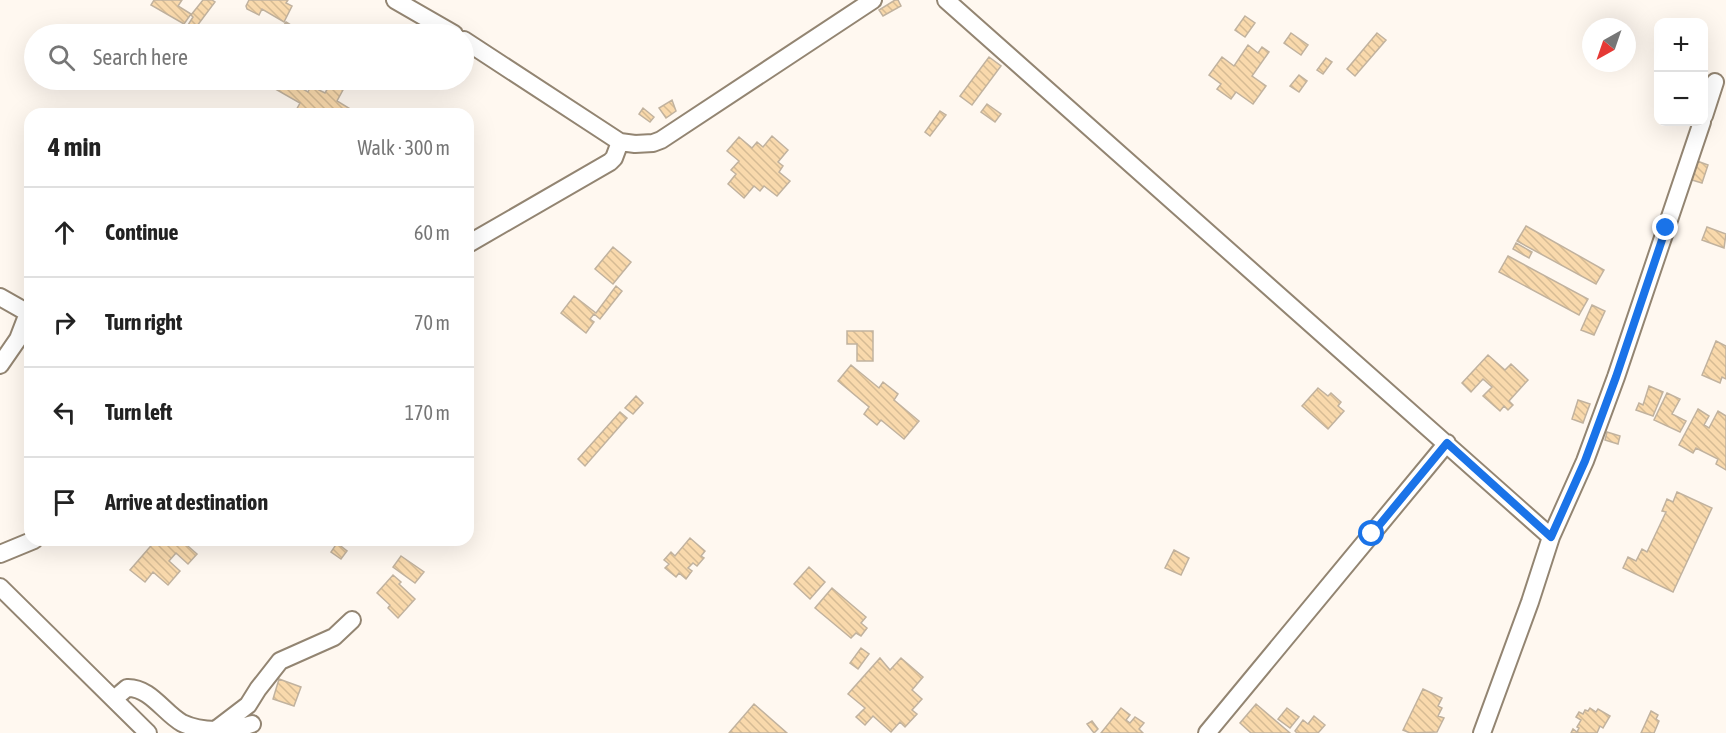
<!DOCTYPE html>
<meta charset="utf-8">
<style>
body{margin:0;font-family:"Asap Condensed",sans-serif;background:#f2f2f2;color:#222}
.controls{position:absolute;right:18px;top:18px;display:grid;overflow:hidden;border-radius:12px;box-shadow:0 6px 24px #0002}
.controls button{width:54px;height:54px;display:grid;place-items:center;padding:0;border:0;border-bottom:2px solid #e0e0e0;background:#fff;color:#222;font:30px sans-serif}
.compass{position:absolute;left:1582px;top:18px;width:54px;height:54px;border-radius:50%;background:#fff;box-shadow:0 6px 24px #0002;rotate:220deg}
.stop{position:absolute;width:18px;height:18px;margin:-14px;border:4px solid #1a73e8;border-radius:50%;background:#fff}
.stop.end{background:#1a73e8;border-color:#fff;box-shadow:0 2px 6px #0008}
.list{margin:0;padding:0;list-style:none}
h2{display:flex;justify-content:space-between;align-items:center;height:78px;margin:0;padding:0 24px;font-size:26px}
h2 small{font-size:20px;font-weight:400;color:#767676}
.list li{display:grid;grid-template-columns:39px 1fr auto;gap:18px;align-items:center;box-sizing:border-box;height:90px;padding:0 24px;border-top:2px solid #e0e0e0}
.list b{display:block;font-size:22px;white-space:nowrap}
.list em{font-size:20px;font-style:normal;color:#767676}
.icon{flex:none;width:33px;height:33px;fill:none;stroke:currentColor;stroke-width:2;stroke-linecap:round;stroke-linejoin:round}
.map{position:relative;flex:none;width:1726px;height:733px;overflow:hidden}
.search{position:absolute;background:#fff;box-shadow:0 6px 24px #0002;left:24px;top:24px;width:450px;height:66px;display:flex;align-items:center;gap:15px;box-sizing:border-box;padding:0 21px;border-radius:33px;color:#767676;font-size:22px}
.panel{position:absolute;background:#fff;box-shadow:0 6px 24px #0002;left:24px;top:108px;width:450px;height:438px;border-radius:18px}
.map>svg:first-child{display:block}
.building{fill:url(#building-back-hatch);stroke:#c1b29e;stroke-width:1.5}
.lines{fill:none;stroke-linecap:round;stroke-linejoin:round}
.minor-casing{stroke:#938572;stroke-width:20}
.minor{stroke:#fff;stroke-width:16}
.route{stroke:#1a73e8;stroke-width:8}
</style>
<div class="map">
<svg width="1726" height="733" viewBox="0 0 1726 733">
<defs>
<pattern id="building-back-hatch" width="6" height="6" patternUnits="userSpaceOnUse" patternTransform="scale(1.5)"><rect width="6" height="6" fill="#f9d9ac"/><path d="M-1 5l2 2M0 0l6 6M5-1l2 2" fill="none" stroke="#d6bb94"/></pattern>
</defs>
<rect width="100%" height="100%" fill="#fff8f0"/>
<path class="building" d="M154,0h28l-4,6 13,8 -7,10 -33,-19z
M203,0h9l3,2 -21,28 -6,-5 5,-8 -2,-2z
M249,0h39l-2,3 6,3 -8,16 -22,-13 -3,6 -12,-6 -1,-3z
M895,0h3l3,6 -18,10 -4,-6z
M1245,16l10,7 -10,14 -10,-7z
M286,22l19,12h-27z
M1291,33l17,12 -7,10 -17,-12z
M1377,33l9,7 -31,36 -8,-7z
M1248,45l10,8 4,-6 7,5 -17,24 14,10 -13,18 -17,-12 -5,7 -14,-10 4,-5 -12,-9 13,-18 12,9z
M989,57l12,9 -29,39 -12,-9z
M1326,58l6,4 -9,12 -6,-4z
M1299,75l8,6 -8,11 -9,-6z
M274,80h19l-1,3 16,9 3,-6 14,7 7,-12 12,7 -7,13 15,9 -2,4h-56l6,-11 -30,-17z
M672,100l4,11 -10,7 -7,-10z
M987,104l14,10 -6,8 -14,-10z
M643,108l11,9 -4,5 -11,-8z
M940,111l6,4 -16,21 -5,-4z
M772,136l16,14 -10,12 5,4 -4,6 11,9 -13,15 -13,-10 -4,5 -6,-5 -10,12 -16,-14 8,-10 -5,-4 8,-9 -12,-10 12,-14 13,11 5,-6 6,5z
M1697,161l11,4 -6,18 -10,-3z
M1526,226l78,44 -8,14 -79,-43z
M1707,227l19,7 -2,14 -22,-8z
M1516,243l16,9 -3,6 -16,-9z
M613,247l18,15 -18,22 -18,-15z
M1508,256l80,43 -9,16 -80,-43z
M616,286l6,5 -22,28 -6,-5 -4,5 4,3 -8,11 -25,-20 13,-17 22,17z
M1592,305l13,6 -11,24 -13,-5z
M847,331h26v30h-16v-17h-10z
M1716,341l10,5v33l-4,-2 -2,6 -18,-8z
M1488,355l17,15 6,-6 17,16 -19,21 4,4 -5,5 -4,-4 -4,5 -17,-15 9,-9 -9,-8 -12,13 -9,-9z
M851,365l28,23 4,-6 15,12 -4,6 25,21 -15,18 -23,-19 -4,5 -13,-11 5,-7 -31,-26z
M1649,386l14,6 -10,24 -17,-6 3,-7 4,2z
M1318,388l10,8 3,-3 10,9 -3,4 6,5 -16,18 -26,-23z
M1667,393l13,6 -8,15 14,7 -6,11 -26,-12z
M636,396l7,7 -10,11 -8,-6z
M1578,400l12,4 -7,19 -11,-4z
M1698,409l11,7 -5,9 5,3 9,-17 8,5v54l-10,-6 2,-5 -22,-11 -3,5 -14,-8z
M620,412l7,6 -42,48 -7,-7z
M1607,432l13,4 -2,8 -13,-4z
M1677,492l35,16 -39,84 -50,-24 5,-11 8,4 6,-12 5,3 19,-40 -4,-1 5,-12 6,3z
M690,538l15,13 -4,5 3,2 -7,8 -4,-3 -5,5 4,3 -6,8 -7,-6 -3,4 -11,-9 4,-4 -5,-4 7,-8 4,4z
M156,540h25l16,14 -9,10 -12,-11 -7,8 11,10 -12,14 -15,-13 -8,10 -15,-12z
M337,543l10,8 -6,8 -10,-7z
M1174,550l15,8 -8,17 -16,-7z
M401,556l23,16 -9,11 -22,-16z
M809,567l16,15 -15,17 -16,-15z
M393,575l8,7 -2,2 16,15 -17,19 -10,-10 2,-3 -13,-12z
M832,588l34,29 -5,6 6,5 -6,8 -5,-3 -5,5 -36,-30z
M861,648l8,6 -11,15 -8,-6z
M880,658l10,12 11,-12 22,19 -11,13 10,9 -10,11 5,4 -12,13 -5,-5 -9,10 -18,-16 -8,9 -9,-8 9,-9 -17,-14z
M279,679l22,8 -7,19 -21,-7z
M1423,689l19,9 -4,8 4,2 -4,8 6,2 -7,14 -27,1 -7,-3z
M754,704l33,29h-58z
M1256,704l34,29h-39l-11,-10z
M1121,708l9,7 -4,5 4,3 5,-6 9,6 -5,6 4,4h-42z
M1287,708l12,9 -9,11 -12,-9z
M1590,708l6,4 2,-3 12,7 -7,12 -3,-2 -3,7h-26l2,-4 4,3 2,-4 -2,-1 4,-7 -5,-3 3,-5 4,2 2,-4 3,1z
M1651,711l7,4 -2,4 3,2 -5,12h-13z
M1314,716l11,9 -7,8h-21l-2,-2 8,-11 5,4z
M1092,721l6,8 -4,4 -7,-9z"/>
<g class="lines">
<defs>
<path id="minor" d="M395,0l59,34
M946,0l605,537
M464,40l156,102 15,2 18,-1 8,-3 212,-140
M1704,116l11,-34
M468,244l142,-82 4,-4 6,-16
M0,297l30,17
M0,365l18,-26 10,-26
M0,554l34,-14
M0,587l148,146
M114,699l13,-11c23,-1 37,25 55,35 21,10 48,8 70,1
M214,731l34,-26 10,-16 22,-28 54,-24 18,-17
M1207,733l240,-290
M1482,733l48,-131 21,-65 34,-76 31,-84 86,-255"/>
</defs>
<use href="#minor" class="minor-casing"/>
<use href="#minor" class="minor"/>
</g>
<g class="lines">
<path class="route" d="M1372,534l75,-91 104,94 34,-76 31,-84 50,-149"/>
</g>
</svg>
<div class="controls">
<button>+</button>
<button>−</button>
</div>
<svg class="compass" viewBox="-18 -18 36 36"><path d="M0-13l5 13h-10z" fill="#e53935"/><path d="M0 13l5-13h-10z" fill="#767676"/></svg>
<div class="stop" style="left:1372px;top:534px"></div>
<div class="stop end" style="left:1666px;top:228px"></div>
<div class="search"><svg class="icon" aria-label="search" viewBox="0 0 24 24"><circle cx="10" cy="10" r="6"/><path d="M15 15l6 6"/></svg>Search here</div>
<section class="panel">
<h2>4 min<small>Walk · 300 m</small></h2>
<ul class="list">
<li><svg class="icon" aria-label="ahead" viewBox="0 0 24 24"><path d="M12 20V5M6 11l6-6 6 6"/></svg><div><b>Continue</b></div><em>60 m</em></li>
<li><svg class="icon" aria-label="right" viewBox="0 0 24 24"><path d="M7 20v-9h11M14 6l5 5-5 5"/></svg><div><b>Turn right</b></div><em>70 m</em></li>
<li><svg class="icon" aria-label="left" viewBox="0 0 24 24"><path d="M17 20v-9H6M10 6l-5 5 5 5"/></svg><div><b>Turn left</b></div><em>170 m</em></li>
<li><svg class="icon" aria-label="arrive" viewBox="0 0 24 24"><path d="M6 21V4h12l-3 4 3 4H6"/></svg><div><b>Arrive at destination</b></div></li>
</ul>
</section>
</div>
